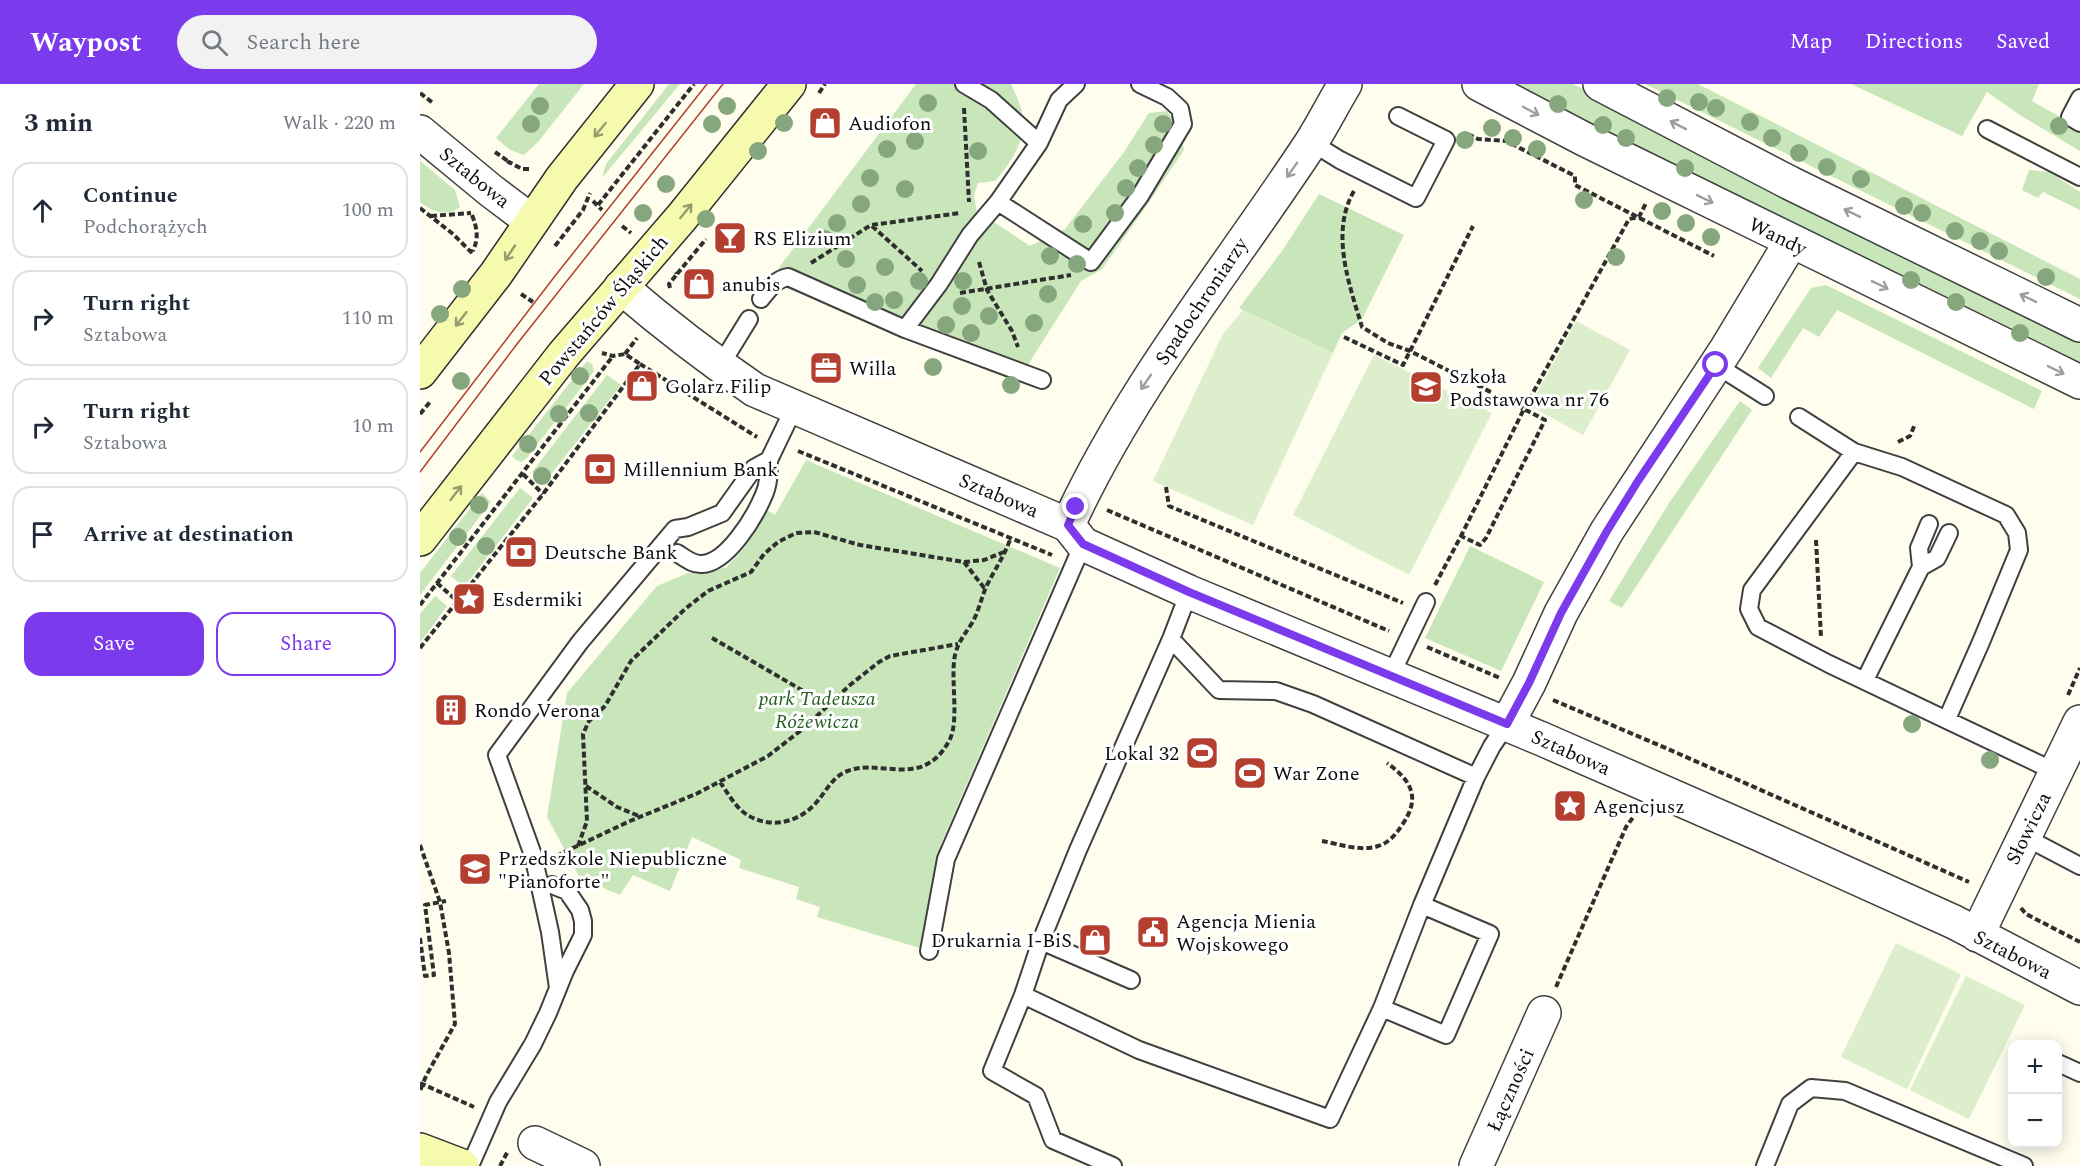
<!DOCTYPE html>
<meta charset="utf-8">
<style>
body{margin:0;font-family:Spectral,serif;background:#f2f2f3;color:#1f2937}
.controls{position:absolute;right:18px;bottom:18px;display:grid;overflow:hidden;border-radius:12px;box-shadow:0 3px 15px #0003}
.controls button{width:54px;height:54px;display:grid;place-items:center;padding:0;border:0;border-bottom:2px solid #e0e1e3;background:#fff;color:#1f2937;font:30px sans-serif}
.stop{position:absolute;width:18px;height:18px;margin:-14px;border:4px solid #7c3aed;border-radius:50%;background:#fff}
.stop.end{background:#7c3aed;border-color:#fff;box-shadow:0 2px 6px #0008}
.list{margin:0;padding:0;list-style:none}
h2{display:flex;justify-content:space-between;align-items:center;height:78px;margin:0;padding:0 24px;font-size:26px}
h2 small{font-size:20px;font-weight:400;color:#747a83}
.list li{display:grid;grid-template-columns:39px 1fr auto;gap:18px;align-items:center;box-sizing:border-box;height:96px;margin:0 12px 12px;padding:0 12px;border:2px solid #e0e1e3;border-radius:18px}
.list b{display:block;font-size:22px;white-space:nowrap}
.list p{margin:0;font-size:20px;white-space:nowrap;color:#747a83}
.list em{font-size:20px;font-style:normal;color:#747a83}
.actions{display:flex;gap:12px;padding:18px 24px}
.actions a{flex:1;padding:14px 0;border:2px solid #7c3aed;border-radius:18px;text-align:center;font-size:21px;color:#7c3aed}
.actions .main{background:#7c3aed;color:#fff}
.icon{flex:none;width:33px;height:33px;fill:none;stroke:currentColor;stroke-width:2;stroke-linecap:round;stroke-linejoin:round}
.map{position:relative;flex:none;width:1660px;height:1082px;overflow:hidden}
header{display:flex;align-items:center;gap:36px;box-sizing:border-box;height:84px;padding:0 30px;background:#7c3aed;color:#fff}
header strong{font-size:28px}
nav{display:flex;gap:33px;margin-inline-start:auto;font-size:21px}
.search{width:420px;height:54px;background:#f2f2f3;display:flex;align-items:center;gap:15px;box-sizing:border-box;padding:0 21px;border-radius:33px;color:#747a83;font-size:22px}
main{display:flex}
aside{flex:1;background:#fff}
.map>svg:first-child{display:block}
.green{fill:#c9e6ba}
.pitch{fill:#dceecb}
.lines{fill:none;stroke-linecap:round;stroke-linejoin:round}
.lane-casing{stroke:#404040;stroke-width:20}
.street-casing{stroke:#404040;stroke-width:36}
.secondary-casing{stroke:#2f2f2f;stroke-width:36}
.path{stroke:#2f2f2f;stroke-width:4;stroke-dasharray:6 3;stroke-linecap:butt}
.lane{stroke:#fff;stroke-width:16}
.street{stroke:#fff;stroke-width:33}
.secondary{stroke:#f5faad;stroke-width:33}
.tram{stroke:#b43f2e;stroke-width:1.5}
.tree{fill:#86a77e}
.oneway{stroke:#9e9e9e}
.oneway2{stroke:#989b6d}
.route{stroke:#7c3aed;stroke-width:8}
.labels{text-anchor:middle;stroke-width:6;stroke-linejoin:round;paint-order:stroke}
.poi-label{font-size:20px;fill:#0d0d0d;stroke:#fff;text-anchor:start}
.street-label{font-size:20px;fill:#0d0d0d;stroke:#fff}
.park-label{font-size:20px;font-style:italic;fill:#246022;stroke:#fff}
</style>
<header>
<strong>Waypost</strong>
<div class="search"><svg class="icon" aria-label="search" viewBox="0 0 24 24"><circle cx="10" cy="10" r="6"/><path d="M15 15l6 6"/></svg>Search here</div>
<nav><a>Map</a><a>Directions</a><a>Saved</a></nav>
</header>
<main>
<aside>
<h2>3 min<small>Walk · 220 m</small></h2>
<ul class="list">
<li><svg class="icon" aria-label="ahead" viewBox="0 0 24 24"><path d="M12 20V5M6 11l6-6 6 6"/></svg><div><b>Continue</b><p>Podchorążych</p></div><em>100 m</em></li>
<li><svg class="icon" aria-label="right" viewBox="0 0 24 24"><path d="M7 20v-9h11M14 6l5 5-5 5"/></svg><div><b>Turn right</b><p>Sztabowa</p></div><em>110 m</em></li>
<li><svg class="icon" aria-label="right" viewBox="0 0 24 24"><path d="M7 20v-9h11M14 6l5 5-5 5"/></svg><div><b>Turn right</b><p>Sztabowa</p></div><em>10 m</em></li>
<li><svg class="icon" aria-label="arrive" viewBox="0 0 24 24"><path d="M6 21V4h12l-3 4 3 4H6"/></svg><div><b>Arrive at destination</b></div></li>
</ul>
<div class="actions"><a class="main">Save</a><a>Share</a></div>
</aside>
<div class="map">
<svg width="1660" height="1082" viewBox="0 0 1660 1082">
<rect width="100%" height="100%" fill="#fefdee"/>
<path class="green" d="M119,0h45l-46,58 -14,13 -14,-5 -14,-12z
M249,0h11l-78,94 4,-14z
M496,0h95c5,11 12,25 12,37 1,23 -14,44 -28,60l-17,2 -4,12 3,19 20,10 33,22 35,-17 59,-77 25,-39 18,-2 13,19 4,20 -41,61 -41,58 -21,12 -64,101 -248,-101z
M1078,0h75l28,14 479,241v33z
M1225,0h53l382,195v20z
M1431,0h188l-7,17 48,27v23l-60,-36 -33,-23 -25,44z
M0,77l35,29 5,17c-14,10 -27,5 -40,-5z
M1609,86l20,2 31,20v18l-37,-18 -5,6 -16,-8z
M899,110l85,41 -42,84 -20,14 -9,20 -94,-45 43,-57z
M1406,201l216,106 -8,18 -197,-99 -18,27 -16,-9 -32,50 -13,-10 53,-80z
M167,277l5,3 2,7 -9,12 -59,76 -5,3 -5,-2 -4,-4z
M187,291l14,10 -76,97 -13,-10z
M1320,317l12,9 -130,198 -13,-7 60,-98z
M386,376l254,108 -119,276 -18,105 -106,-32 3,-10 -24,-8 3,-12 -60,-19 2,-8 -49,-23 -22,54 -37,-16 -13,20 -40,-17 -33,-61 20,-124 90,-107 31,-13h20l19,-6 18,-20 22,-37 8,5z
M100,404l13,10 -69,89 -13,-11z
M62,409l9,9 -71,93v-22z
M1050,462l74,36 -43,89 -76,-33z
M15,512l12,10 -27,37v-29z"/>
<path class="pitch" d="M823,226l90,43 -80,172 -100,-44 70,-147z
M1156,237l54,29 -47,85 -53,-29z
M954,271l118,58 -83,162 -116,-60z
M1476,859l65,31 -54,115 -66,-32z
M1546,892l59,29 -56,114 -59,-29z"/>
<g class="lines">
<defs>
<path id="lane" d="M1660,14l-10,19 10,6
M1567,45l93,48
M891,58l29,18 76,38 30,-58 -48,-24
M619,59l20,-43 17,-16
M578,118l93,60 49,-66 43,-72 -3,-15 -13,-12 -27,-13
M341,215c7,-9 15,-20 27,-22l117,52 34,-45 31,-49 28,-33 41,-59 -48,-43 -27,-16
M485,245l137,51
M1296,281l49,31
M300,282l29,-47
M1379,333l55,35 48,15 104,48 11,18 2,17 -38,92 -34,77
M1434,368l-102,138 -3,19 9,18 71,37 227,108
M257,469c8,5 16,12 25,11 25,-1 52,-46 61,-67 6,-12 6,-25 6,-37
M1501,483l-2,-19 10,-24
M751,555l48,51 57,1 37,13 163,73
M971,591l35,-73
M1445,596l56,-113 16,-9 12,-25
M1605,753l55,29
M621,857l90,39
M509,867l17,-92 137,-315
M138,904l-8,-56 -17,-77 -36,-100 83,-113 95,-113 13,-2 34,-14 32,-45 15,-8 25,-52
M603,911l116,55 191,69 52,-111 40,-103 54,-128 16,-31 15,-22
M962,924l64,27 44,-101 -68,-29
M1638,979l22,10
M50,1082l28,-64 35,-58 15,-31 17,-42 18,-36v-14l-3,-11 -13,-19 -15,-6
M693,1082l-60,-26 -17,-44 -44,-25 31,-76 18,-54 37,-91 93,-211 18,-47
M1345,1082l25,-62 21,-16 34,3 179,75"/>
<path id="street" d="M1059,0l105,55 496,243
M1180,0l190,99 290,142
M0,48l70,58 41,31
M201,203c43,37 87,71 134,103l313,135 15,19 106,48 353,147 217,95 195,88 126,66
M648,441c63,-138 160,-256 243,-382 12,-19 22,-39 34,-59
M1087,640l22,-41 32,-70 46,-82 120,-183 64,-106
M1557,851l103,-213
M115,1059l48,23
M1056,1082l68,-153"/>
<path id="secondary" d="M0,288l76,-98 66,-96 75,-94
M0,455l144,-185 118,-137 107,-133
M0,1066l42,16"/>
</defs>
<use href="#lane" class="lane-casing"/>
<use href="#street" class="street-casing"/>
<use href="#secondary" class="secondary-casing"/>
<path class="path" d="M0,9l13,10
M399,9l6,-9
M544,24l5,94
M1048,50l10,5 28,2 69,35v9l139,71
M75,68l14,10
M88,80l1,-2 13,7h9
M934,107c-24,41 -5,93 8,136l26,16 22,8 114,58 -63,127
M173,117l9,9
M178,121l96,-121
M0,124l33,26 21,21
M52,131c5,13 7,22 1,36
M11,132l40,-3
M202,142l9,7
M452,142l50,45
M135,162l28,-36 7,-17
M559,178l8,28 25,41 6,16
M391,179l60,-38 89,-12
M257,190l29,-35
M250,204l-1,-4 8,-10 -1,-2
M540,209l111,-18
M101,210l12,8
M924,253l59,28 70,-139
M205,270l12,-16
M220,280l117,73
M0,330l10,-12
M1478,358l12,-6 5,-12
M378,367l254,104
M103,390l20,20
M746,403l3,19 234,97
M687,426l282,121
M1396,456l5,97
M544,478l20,-2 20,-8
M17,499l20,18
M1015,501l26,-49 19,9 6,-7 59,-118 -21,-11 105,-190 10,-2 7,-14
M0,521l193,-249
M292,554l107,62 7,7
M1007,563l73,31
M0,564l123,-154 97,-130 -15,-10 -12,2 -11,-3
M1648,611l12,-27
M1133,616l115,49 301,133
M300,698c7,10 13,21 22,29 22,18 51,14 70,-4 11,-10 18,-27 31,-34 34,-18 78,19 106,-32 11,-19 1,-62 6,-86 3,-13 10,-21 17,-32 7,-12 9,-25 15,-38 8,-16 18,-30 24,-48
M166,702l31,21 22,9
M902,757c17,3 39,11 56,5 11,-3 18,-12 24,-21 19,-27 10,-44 -15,-62
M0,761l20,57 9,51 6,71 -29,52 -6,15
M158,762l9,-25 -4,-87 6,-13 16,-15 26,-45 54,-52 23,-18 43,-19 13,-18 14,-12 18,-9 18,-1 46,13 104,17 21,27
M136,772l74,-35 66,-27 72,-38 36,-28 46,-43 29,-23 11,-6 68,-12
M1601,824l5,6 54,28
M0,854l5,38 9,-1 -9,-70 21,-4
M1136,903l70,-160 11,-15
M0,999l54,24
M80,1082l8,-15"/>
<use href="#lane" class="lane"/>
<use href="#street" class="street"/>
<use href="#secondary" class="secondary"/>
<path class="tram" d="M0,368l135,-176 152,-192
M0,388l97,-128 206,-260"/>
</g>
<g class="tree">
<circle cx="1247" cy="14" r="9"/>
<circle cx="1279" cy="18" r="9"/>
<circle cx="508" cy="19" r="9"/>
<circle cx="1138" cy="20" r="9"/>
<circle cx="120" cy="22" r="9"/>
<circle cx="307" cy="22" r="9"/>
<circle cx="1296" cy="24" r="9"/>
<circle cx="1330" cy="38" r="9"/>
<circle cx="364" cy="39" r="9"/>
<circle cx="111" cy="40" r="9"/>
<circle cx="292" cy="40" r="9"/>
<circle cx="743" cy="40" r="9"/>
<circle cx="1183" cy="41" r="9"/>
<circle cx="1639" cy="42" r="9"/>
<circle cx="1072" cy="44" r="9"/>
<circle cx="1093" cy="54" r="9"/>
<circle cx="1206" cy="54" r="9"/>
<circle cx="1352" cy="54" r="9"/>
<circle cx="1045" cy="56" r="9"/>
<circle cx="495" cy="57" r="9"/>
<circle cx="734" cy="61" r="9"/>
<circle cx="467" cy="65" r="9"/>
<circle cx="1117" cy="65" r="9"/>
<circle cx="338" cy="67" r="9"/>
<circle cx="558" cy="67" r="9"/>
<circle cx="1379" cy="69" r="9"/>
<circle cx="1407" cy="83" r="9"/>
<circle cx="718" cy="84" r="9"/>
<circle cx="1265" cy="84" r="9"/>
<circle cx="450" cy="94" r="9"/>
<circle cx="1441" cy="95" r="9"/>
<circle cx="246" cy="100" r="9"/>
<circle cx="706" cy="104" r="9"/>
<circle cx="485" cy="105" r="9"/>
<circle cx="1164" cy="116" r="9"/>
<circle cx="441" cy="120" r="9"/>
<circle cx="1484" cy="122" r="9"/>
<circle cx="1242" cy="127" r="9"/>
<circle cx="223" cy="129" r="9"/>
<circle cx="695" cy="129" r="9"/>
<circle cx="1502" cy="129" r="9"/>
<circle cx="286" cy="135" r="9"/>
<circle cx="417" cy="139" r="9"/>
<circle cx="1266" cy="139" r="9"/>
<circle cx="663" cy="140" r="9"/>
<circle cx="1535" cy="147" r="9"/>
<circle cx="1291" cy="153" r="9"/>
<circle cx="405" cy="155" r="9"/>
<circle cx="1560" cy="157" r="9"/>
<circle cx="1579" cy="167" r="9"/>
<circle cx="630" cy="172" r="9"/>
<circle cx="1196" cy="173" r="9"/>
<circle cx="426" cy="175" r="9"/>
<circle cx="657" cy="180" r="9"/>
<circle cx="465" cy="183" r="9"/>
<circle cx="1626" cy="193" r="9"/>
<circle cx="1491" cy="196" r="9"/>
<circle cx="499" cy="197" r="9"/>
<circle cx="543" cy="197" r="9"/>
<circle cx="437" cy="201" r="9"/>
<circle cx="42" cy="205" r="9"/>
<circle cx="628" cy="210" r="9"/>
<circle cx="474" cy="216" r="9"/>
<circle cx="455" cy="218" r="9"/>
<circle cx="1536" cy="218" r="9"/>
<circle cx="542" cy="222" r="9"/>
<circle cx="20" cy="230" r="9"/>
<circle cx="569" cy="232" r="9"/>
<circle cx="614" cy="239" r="9"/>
<circle cx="526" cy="241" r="9"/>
<circle cx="551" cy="249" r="9"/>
<circle cx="1600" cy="249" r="9"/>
<circle cx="513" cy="283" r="9"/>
<circle cx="160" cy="292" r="9"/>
<circle cx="41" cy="297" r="9"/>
<circle cx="591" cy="301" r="9"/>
<circle cx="169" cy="329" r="9"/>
<circle cx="139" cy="330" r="9"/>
<circle cx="108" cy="360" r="9"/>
<circle cx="122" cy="392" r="9"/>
<circle cx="59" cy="421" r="9"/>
<circle cx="38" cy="453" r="9"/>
<circle cx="66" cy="462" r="9"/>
<circle cx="1492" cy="640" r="9"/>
<circle cx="1570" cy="676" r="9"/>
</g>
<defs><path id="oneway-shaft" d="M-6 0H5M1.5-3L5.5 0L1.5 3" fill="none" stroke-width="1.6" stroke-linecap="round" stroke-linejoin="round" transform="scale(1.5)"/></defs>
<g class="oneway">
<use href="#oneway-shaft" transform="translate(1111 27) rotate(28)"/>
<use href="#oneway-shaft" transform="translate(1258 41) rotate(-153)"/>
<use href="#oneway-shaft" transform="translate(872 86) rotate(125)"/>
<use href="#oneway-shaft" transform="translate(1285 115) rotate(26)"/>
<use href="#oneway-shaft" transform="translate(1432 129) rotate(-154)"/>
<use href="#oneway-shaft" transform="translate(1460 201) rotate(26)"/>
<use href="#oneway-shaft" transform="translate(1608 214) rotate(-154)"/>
<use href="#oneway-shaft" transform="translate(1636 286) rotate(26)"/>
<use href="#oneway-shaft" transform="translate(726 298) rotate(124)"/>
</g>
<g class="oneway2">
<use href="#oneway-shaft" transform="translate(180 46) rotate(129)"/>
<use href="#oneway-shaft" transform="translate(266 127) rotate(-51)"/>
<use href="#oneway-shaft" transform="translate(90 169) rotate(124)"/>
<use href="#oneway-shaft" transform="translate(41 235) rotate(128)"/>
<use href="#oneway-shaft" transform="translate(36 409) rotate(-52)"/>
</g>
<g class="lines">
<path class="route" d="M656,423l-8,18 15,19 106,48 318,132 22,-41 32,-70 46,-82 31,-50 78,-116"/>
</g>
<defs>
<symbol id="shop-square" viewBox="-11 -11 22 22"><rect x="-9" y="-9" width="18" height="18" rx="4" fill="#b43f2e" stroke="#fff"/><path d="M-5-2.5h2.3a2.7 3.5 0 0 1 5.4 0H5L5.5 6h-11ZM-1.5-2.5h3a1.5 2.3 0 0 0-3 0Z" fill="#fff"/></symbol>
<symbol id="bar-square" viewBox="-11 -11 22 22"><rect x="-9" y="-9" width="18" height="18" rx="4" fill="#b43f2e" stroke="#fff"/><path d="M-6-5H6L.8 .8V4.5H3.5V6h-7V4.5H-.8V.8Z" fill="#fff"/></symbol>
<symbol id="office-square" viewBox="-11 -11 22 22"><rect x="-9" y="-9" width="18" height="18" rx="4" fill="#b43f2e" stroke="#fff"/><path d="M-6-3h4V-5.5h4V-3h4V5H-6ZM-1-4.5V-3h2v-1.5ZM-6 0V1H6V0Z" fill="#fff"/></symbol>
<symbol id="school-square" viewBox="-11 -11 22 22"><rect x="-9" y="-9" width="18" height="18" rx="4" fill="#b43f2e" stroke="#fff"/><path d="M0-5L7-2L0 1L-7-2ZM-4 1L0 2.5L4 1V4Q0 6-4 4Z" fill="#fff"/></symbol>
<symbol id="bank-square" viewBox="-11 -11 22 22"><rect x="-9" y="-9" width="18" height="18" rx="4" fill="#b43f2e" stroke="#fff"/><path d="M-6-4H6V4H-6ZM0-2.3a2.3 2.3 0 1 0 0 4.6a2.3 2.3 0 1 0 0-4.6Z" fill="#fff"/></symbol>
<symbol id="sight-square" viewBox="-11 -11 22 22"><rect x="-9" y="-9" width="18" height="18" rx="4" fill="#b43f2e" stroke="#fff"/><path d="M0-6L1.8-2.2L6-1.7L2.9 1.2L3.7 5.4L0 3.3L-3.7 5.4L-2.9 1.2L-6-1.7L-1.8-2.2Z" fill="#fff"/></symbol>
<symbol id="building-square" viewBox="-11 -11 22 22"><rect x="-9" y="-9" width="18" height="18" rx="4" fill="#b43f2e" stroke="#fff"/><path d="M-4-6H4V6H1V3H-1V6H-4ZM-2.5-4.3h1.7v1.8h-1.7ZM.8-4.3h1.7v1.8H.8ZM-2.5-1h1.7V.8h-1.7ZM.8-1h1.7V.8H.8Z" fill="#fff"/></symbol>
<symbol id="stadium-square" viewBox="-11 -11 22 22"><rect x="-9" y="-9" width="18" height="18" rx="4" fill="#b43f2e" stroke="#fff"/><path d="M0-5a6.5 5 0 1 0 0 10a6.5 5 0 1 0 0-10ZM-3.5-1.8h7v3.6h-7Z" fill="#fff"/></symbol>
<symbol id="civic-square" viewBox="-11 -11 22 22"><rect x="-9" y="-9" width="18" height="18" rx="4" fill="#b43f2e" stroke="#fff"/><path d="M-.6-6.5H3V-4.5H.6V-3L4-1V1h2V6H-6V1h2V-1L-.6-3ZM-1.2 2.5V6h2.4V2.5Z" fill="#fff"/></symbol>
</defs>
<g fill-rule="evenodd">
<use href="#shop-square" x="386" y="20" width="38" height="38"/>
<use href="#bar-square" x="291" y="135" width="38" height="38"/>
<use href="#shop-square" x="260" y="181" width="38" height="38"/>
<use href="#office-square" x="387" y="265" width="38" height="38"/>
<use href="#shop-square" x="203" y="283" width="38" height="38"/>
<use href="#school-square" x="987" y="284" width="38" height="38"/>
<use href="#bank-square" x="161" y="366" width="38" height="38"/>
<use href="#bank-square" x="82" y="449" width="38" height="38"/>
<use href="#sight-square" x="30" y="496" width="38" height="38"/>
<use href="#building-square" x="12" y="607" width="38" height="38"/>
<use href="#stadium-square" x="763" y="650" width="38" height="38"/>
<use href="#stadium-square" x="811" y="670" width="38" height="38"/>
<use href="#sight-square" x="1131" y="703" width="38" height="38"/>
<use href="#school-square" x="36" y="766" width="38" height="38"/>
<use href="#civic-square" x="714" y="829" width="38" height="38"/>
<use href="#shop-square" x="656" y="837" width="38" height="38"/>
</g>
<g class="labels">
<g class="poi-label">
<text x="428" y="46">Audiofon</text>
<text x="333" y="161">RS Elizium</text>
<text x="302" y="207">anubis</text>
<text x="429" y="291">Willa</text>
<text x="1029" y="299">Szkoła<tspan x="1029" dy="23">Podstawowa nr 76</tspan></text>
<text x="245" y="309">Golarz Filip</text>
<text x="203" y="392">Millennium Bank</text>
<text x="124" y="475">Deutsche Bank</text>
<text x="72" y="522">Esdermiki</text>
<text x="54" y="633">Rondo Verona</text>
<text x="759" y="676" text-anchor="end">Lokal 32</text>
<text x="853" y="696">War Zone</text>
<text x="1173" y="729">Agencjusz</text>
<text x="78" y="781">Przedszkole Niepubliczne<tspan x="78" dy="23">"Pianoforte"</tspan></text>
<text x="756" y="844">Agencja Mienia<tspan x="756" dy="23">Wojskowego</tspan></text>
<text x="652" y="863" text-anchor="end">Drukarnia I-BiS</text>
</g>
<g class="street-label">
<text transform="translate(55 93) rotate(39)" y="7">Sztabowa</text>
<text transform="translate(1358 152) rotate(26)" y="7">Wandy</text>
<text transform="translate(781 217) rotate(-56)" y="7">Spadochroniarzy</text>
<text transform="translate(183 226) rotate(-50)" y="7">Powstańców Śląskich</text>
<text transform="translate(579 411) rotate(23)" y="7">Sztabowa</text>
<text transform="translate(1151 668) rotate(24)" y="7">Sztabowa</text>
<text transform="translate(1608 744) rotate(-64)" y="7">Słowicza</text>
<text transform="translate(1593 870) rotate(27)" y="7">Sztabowa</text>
<text transform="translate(1090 1006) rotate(-66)" y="7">Łączności</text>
</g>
<g class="park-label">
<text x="397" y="621">park Tadeusza<tspan x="397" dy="23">Różewicza</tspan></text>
</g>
</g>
</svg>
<div class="controls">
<button>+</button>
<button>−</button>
</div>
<div class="stop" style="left:1296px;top:281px"></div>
<div class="stop end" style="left:656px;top:423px"></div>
</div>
</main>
